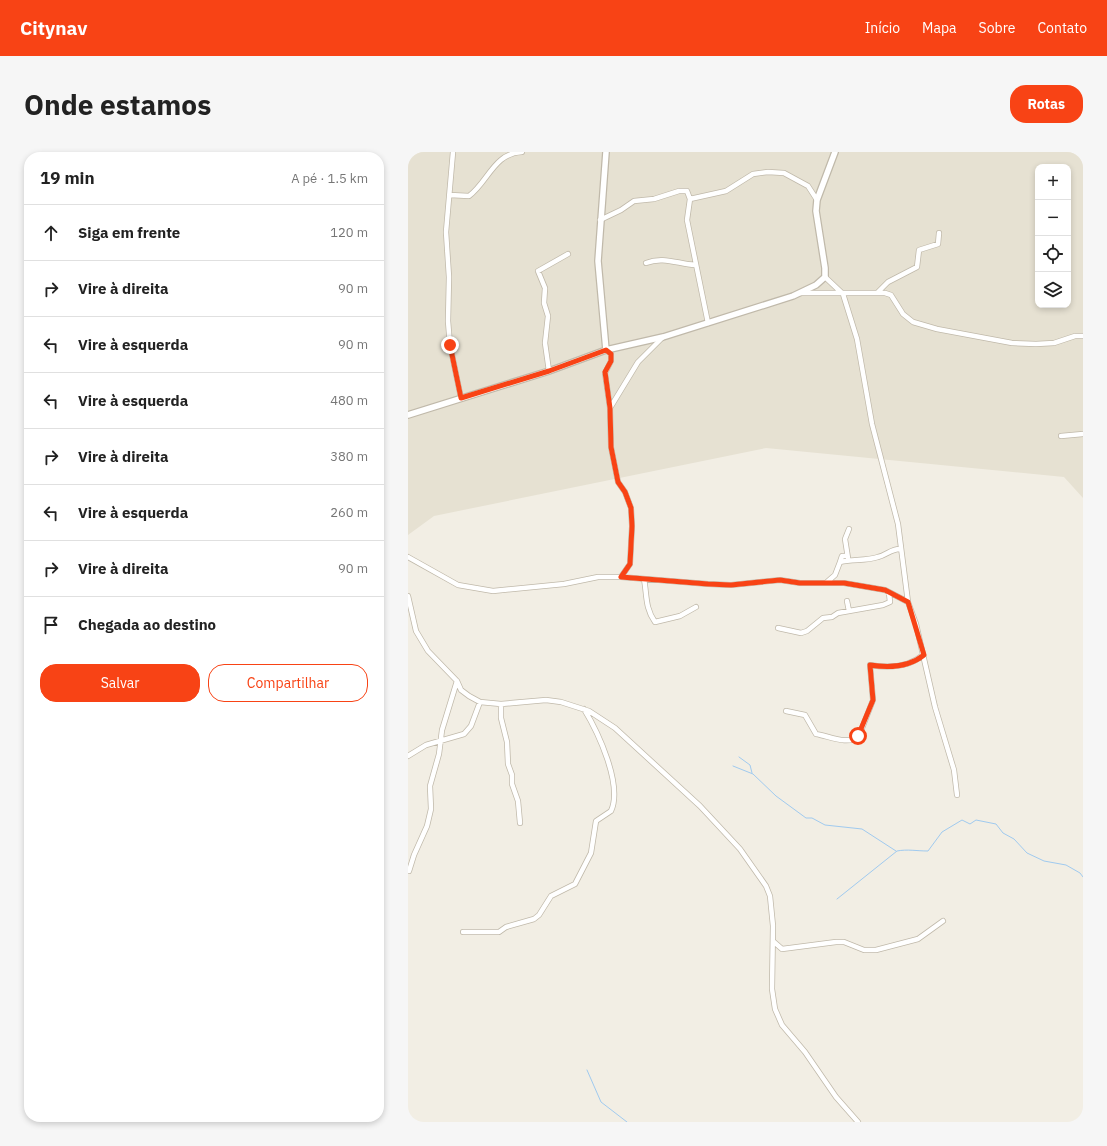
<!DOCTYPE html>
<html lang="pt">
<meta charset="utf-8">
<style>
body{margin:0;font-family:"IBM Plex Sans",sans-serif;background:#f6f6f6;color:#222}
.controls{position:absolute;right:12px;top:12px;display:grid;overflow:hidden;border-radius:8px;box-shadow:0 2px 6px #0003}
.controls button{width:36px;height:36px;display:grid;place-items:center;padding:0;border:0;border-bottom:1px solid #e0e0e0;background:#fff;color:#222;font:20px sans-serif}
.stop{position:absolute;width:12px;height:12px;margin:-9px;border:3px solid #f84315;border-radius:50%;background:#fff}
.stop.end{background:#f84315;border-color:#fff;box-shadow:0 1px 4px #0008}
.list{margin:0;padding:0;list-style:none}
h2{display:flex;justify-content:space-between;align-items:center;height:52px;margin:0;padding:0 16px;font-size:17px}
h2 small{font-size:13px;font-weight:400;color:#767676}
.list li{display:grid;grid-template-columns:26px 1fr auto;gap:12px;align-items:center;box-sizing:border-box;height:56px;padding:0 16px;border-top:1px solid #e0e0e0}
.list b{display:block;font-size:15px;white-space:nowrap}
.list em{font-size:13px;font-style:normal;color:#767676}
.actions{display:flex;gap:8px;padding:12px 16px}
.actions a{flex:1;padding:9px 0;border:1px solid #f84315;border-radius:16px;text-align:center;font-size:14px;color:#f84315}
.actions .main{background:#f84315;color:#fff}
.icon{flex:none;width:22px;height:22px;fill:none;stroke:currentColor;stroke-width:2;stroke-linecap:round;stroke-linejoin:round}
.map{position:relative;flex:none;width:675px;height:970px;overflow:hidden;border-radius:16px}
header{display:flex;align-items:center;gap:24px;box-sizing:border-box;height:56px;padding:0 20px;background:#f84315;color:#fff}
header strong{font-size:19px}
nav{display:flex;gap:22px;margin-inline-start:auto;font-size:14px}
.intro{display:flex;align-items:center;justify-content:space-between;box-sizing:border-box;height:96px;padding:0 24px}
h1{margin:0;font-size:28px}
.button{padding:10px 18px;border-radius:16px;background:#f84315;color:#fff;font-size:14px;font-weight:700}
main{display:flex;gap:24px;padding:0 24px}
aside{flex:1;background:#fff;border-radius:16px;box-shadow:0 2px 6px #0003}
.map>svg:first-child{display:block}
.residential{fill:#e6e1d2;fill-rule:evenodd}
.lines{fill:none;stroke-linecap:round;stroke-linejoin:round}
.stream{stroke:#a0caef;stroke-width:1}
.minor-casing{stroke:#c0b9aa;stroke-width:6}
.tertiary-casing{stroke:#c0b9aa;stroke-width:8}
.minor{stroke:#fff;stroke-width:4.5}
.tertiary{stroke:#fff;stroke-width:5.5}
.route{stroke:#f84315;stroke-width:5}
</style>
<header>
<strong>Citynav</strong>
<nav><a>Início</a><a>Mapa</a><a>Sobre</a><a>Contato</a></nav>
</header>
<div class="intro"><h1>Onde estamos</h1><a class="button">Rotas</a></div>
<main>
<aside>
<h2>19 min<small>A pé · 1.5 km</small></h2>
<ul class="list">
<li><svg class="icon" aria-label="ahead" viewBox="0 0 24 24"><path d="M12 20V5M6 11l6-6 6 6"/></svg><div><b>Siga em frente</b></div><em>120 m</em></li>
<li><svg class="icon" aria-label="right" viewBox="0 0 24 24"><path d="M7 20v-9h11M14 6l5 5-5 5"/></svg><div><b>Vire à direita</b></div><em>90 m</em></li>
<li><svg class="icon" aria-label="left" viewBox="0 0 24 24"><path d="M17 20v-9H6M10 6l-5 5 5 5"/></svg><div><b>Vire à esquerda</b></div><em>90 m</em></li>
<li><svg class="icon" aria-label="left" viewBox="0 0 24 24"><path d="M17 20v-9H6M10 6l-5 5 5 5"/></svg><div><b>Vire à esquerda</b></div><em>480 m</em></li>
<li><svg class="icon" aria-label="right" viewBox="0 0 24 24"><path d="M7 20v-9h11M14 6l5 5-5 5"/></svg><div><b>Vire à direita</b></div><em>380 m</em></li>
<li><svg class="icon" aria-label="left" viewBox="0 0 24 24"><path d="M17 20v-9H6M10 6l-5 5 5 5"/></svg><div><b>Vire à esquerda</b></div><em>260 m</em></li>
<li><svg class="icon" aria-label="right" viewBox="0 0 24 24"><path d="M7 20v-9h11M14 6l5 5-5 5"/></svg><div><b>Vire à direita</b></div><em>90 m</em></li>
<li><svg class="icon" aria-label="arrive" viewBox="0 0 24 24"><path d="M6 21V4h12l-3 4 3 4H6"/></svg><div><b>Chegada ao destino</b></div></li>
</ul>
<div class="actions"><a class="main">Salvar</a><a>Compartilhar</a></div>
</aside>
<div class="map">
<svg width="675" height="970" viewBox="0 0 675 970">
<rect width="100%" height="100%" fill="#f2eee4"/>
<path class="residential" d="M0,0h675v346l-19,-21 -298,-29 -332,68 -26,19zM630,15h30v138h-30z"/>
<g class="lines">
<path class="stream" d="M331,605l11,8 2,8
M325,614l20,8 23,22 30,22h6l13,7 37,4 34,22
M429,747l60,-48c10,-2 20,0 31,0l14,-19 20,-12 8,4 6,-4 20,4 7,9 11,6 13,14 17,8 22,4 14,8 3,4
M179,918l14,32 26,20"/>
<defs>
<path id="minor" d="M45,0l-7,80 3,45 -1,44 2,24 11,53
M42,43l19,1c19,-14 25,-43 53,-44
M282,47l36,-8 27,-17 15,-2 16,1 24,13 9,14
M192,68l21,-10 13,-9 20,-2 25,-8h8l3,8 -3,21 21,103
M238,111c17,-7 32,1 49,2
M417,125l18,17 14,45 15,85 26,100 10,78 8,22 19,83 19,63 3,25
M470,140l10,-10 29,-15 2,-17 19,-6 1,-11
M392,141h85l6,2 12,19 10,8 24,7 75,14 24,1 18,-1 21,-7h8
M141,219l-4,-28 3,-27 -4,-13 1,-15 -7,-17 30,-17
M202,256l28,-46 25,-25
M653,284l22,-2
M439,404h-5l-2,6c13,-3 26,-1 38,-5 9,-2 14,-9 23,-8
M0,405l50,28 35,6 71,-7 34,-7h23l9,-13 2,-38 -1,-18 -6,-16 -7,-10 -7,-35 -1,-39 -5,-35 6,-12v-7l-5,-4
M440,406l-3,-19 4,-10
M213,425l87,7 23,1 49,-5 20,3h44l41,7 23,12
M236,427c3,16 1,29 11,43l25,-6 16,-9
M419,430l8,-7 5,-13
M0,444l8,35 12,20 29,30 4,9 8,6 11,6 21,2 45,-4 15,2 28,9 26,17 85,78 40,43 26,37 4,10 3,30 -1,63 3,20 7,16 23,27 31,45 22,25
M439,449l2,10
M370,476l23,5 6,-2 16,-13 9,-1 6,-4 45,-8 7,-3 -1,-9
M93,552v14l6,24 1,22 4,11v9l6,17 2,22
M378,559l19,4 11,19c13,2 32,12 43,2l14,-36 -3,-35c18,3 39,2 53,-10
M0,604l18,-11 38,-11 7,-8 9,-24
M1,719l5,-16 13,-29 4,-17 -1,-23 9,-32 3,-24 15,-49
M55,780h36l7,-5 28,-8 5,-4 12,-19 24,-12 16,-31 5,-32 15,-10c12,-26 -13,-79 -27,-102
M366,790l8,7 54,-7h8l20,8h12l42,-11 25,-18"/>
<path id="tertiary" d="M198,0l-8,109 8,89
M0,263l141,-44 57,-21 57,-13 130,-41 23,-11 9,-8v-9l-9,-57 1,-11 18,-48"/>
</defs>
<use href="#minor" class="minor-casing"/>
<use href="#tertiary" class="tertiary-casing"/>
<use href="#minor" class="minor"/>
<use href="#tertiary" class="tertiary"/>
</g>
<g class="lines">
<path class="route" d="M42,193l11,53 88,-27 57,-21 5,4v7l-6,11 5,36 1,39 7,35 7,10 6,16 1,18 -2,38 -9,13 87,7 23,1 49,-5 20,3h44l41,7 23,12 16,53c-15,12 -36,13 -54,10l3,35 -15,36"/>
</g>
</svg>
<div class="controls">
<button>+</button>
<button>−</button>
<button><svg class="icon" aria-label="locate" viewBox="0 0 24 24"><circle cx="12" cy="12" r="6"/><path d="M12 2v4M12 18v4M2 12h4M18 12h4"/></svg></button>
<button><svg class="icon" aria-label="layers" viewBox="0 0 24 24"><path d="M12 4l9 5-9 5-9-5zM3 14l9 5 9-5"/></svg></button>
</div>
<div class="stop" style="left:450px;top:584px"></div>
<div class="stop end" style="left:42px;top:193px"></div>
</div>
</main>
